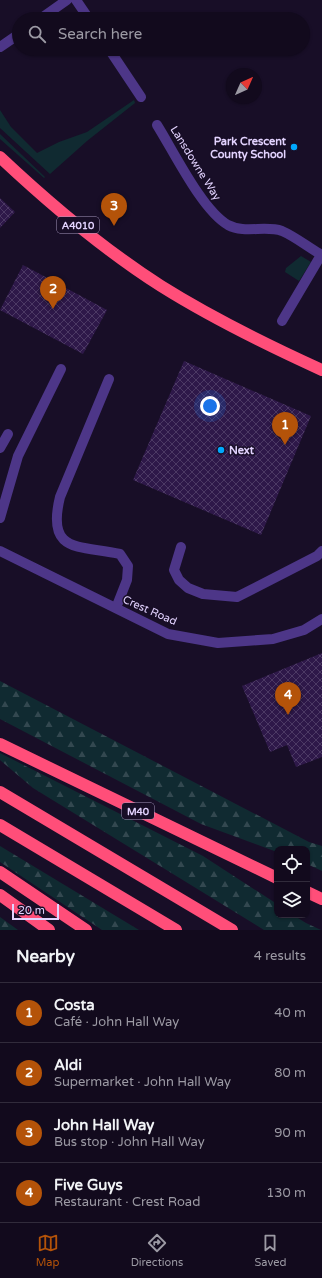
<!DOCTYPE html>
<meta charset="utf-8">
<style>
body{margin:0;font-family:"Varela Round",sans-serif;background:#1f182a;color:#f1f3f6}
.controls{position:absolute;right:12px;bottom:12px;display:grid;overflow:hidden;border-radius:8px;box-shadow:0 1px 3px #0004}
.controls button{width:36px;height:36px;display:grid;place-items:center;padding:0;border:0;border-bottom:1px solid #312b3b;background:#120a1d;color:#f1f3f6;font:20px sans-serif}
.compass{position:absolute;left:226px;top:68px;width:36px;height:36px;border-radius:50%;background:#120a1d;box-shadow:0 1px 3px #0004;rotate:45deg}
.scale{position:absolute;left:12px;bottom:10px;width:47px;box-sizing:border-box;padding-left:4px;border:2px solid #e3d3ff;border-top:0;font-size:11px;line-height:14px;white-space:nowrap;color:#e3d3ff;-webkit-text-stroke:3px #180e27;paint-order:stroke}
.you{position:absolute;left:210px;top:406px;width:14px;height:14px;margin:-10px;border:3px solid #fff;border-radius:50%;background:#1a73e8;box-shadow:0 0 0 6px #1a73e833}
.badge{display:grid;place-items:center;width:26px;height:26px;border-radius:50%;background:#b45309;color:#fff;font-size:13px;font-weight:700}
.pin{position:absolute;translate:-50% -33px;filter:drop-shadow(0 1px 2px #0008)}
.pin::after{content:'';position:absolute;top:21px;width:14px;height:12px;background:inherit;clip-path:polygon(0 0,100% 0,50% 100%)}
.list{margin:0;padding:0;list-style:none}
h2{display:flex;justify-content:space-between;align-items:center;height:52px;margin:0;padding:0 16px;font-size:17px}
h2 small{font-size:13px;font-weight:400;color:#9c9aa4}
.list li{display:grid;grid-template-columns:26px 1fr auto;gap:12px;align-items:center;box-sizing:border-box;height:60px;padding:0 16px;border-top:1px solid #312b3b}
.list b{display:block;font-size:15px;white-space:nowrap}
.list p{margin:0;font-size:13px;white-space:nowrap;color:#9c9aa4}
.list em{font-size:13px;font-style:normal;color:#9c9aa4}
.icon{flex:none;width:22px;height:22px;fill:none;stroke:currentColor;stroke-width:2;stroke-linecap:round;stroke-linejoin:round}
.map{position:relative;flex:none;width:322px;height:930px;overflow:hidden}
.search{position:absolute;background:#120a1d;box-shadow:0 1px 3px #0004;left:12px;right:12px;top:12px;height:44px;display:flex;align-items:center;gap:10px;box-sizing:border-box;padding:0 14px;border-radius:22px;color:#9c9aa4;font-size:15px}
.sheet{height:292px;background:#120a1d}
nav{display:flex;justify-content:space-around;align-items:center;box-sizing:border-box;height:56px;border-top:1px solid #312b3b;background:#120a1d;font-size:11px;color:#9c9aa4}
nav a{display:grid;justify-items:center;gap:2px}
nav .on{color:#b45309}
.map>svg:first-child{display:block}
.green{fill:#102a31}
.forest{fill:url(#forest-firs)}
.building{fill:url(#building-cross-hatch)}
.lines{fill:none;stroke-linecap:round;stroke-linejoin:round}
.minor{stroke:#4d3688;stroke-width:10}
.highway{stroke:#ff4e79;stroke-width:12}
.poi-dot{fill:#00a8fe;stroke:#180e27;stroke-width:1.5}
.labels{text-anchor:middle;stroke-width:3;stroke-linejoin:round;paint-order:stroke}
.shield{fill:#180e27;stroke:#a698be;stroke-width:1}
.shield-label{font-size:10px;font-weight:bold;fill:#e3d3ff}
.poi-label{font-size:11px;font-weight:bold;fill:#e3d3ff;stroke:#180e27;text-anchor:end}
.street-label{font-size:11px;fill:#e3d3ff;stroke:#180e27}
</style>
<div class="map">
<svg width="322" height="930" viewBox="0 0 322 930">
<defs>
<pattern id="forest-firs" width="22" height="20" patternUnits="userSpaceOnUse"><rect width="22" height="20" fill="#102a31"/><path d="M5 1l3.5 6h-7zM16 11l3.5 6h-7z" fill="#334850"/></pattern>
<pattern id="building-cross-hatch" width="8" height="8" patternUnits="userSpaceOnUse"><rect width="8" height="8" fill="#2e1849"/><path d="M0 0l8 8M0 8l8-8" fill="none" stroke="#4c3964"/></pattern>
</defs>
<rect width="100%" height="100%" fill="#180e27"/>
<path class="green" d="M134,100l1,3 -48,38 -37,33 -50,-46v-18l11,17 26,26 22,-11 28,-10z
M0,134l45,43 -1,1 -44,-39z
M301,256l10,6 -12,19 -14,-9 1,-4z"/>
<path class="forest" d="M0,681l309,161 13,4v25l-15,-7v-15h-30v3l-76,-28 -201,-105z
M0,753l203,103 74,48v11h16l13,8 15,7h-57l-231,-142 -33,-28z
M0,846l139,84h-37l-102,-68z
M0,917l18,13h-18z"/>
<path class="building" d="M0,198l15,14 -15,16z
M23,265l84,45 -24,44 -83,-44z
M184,361l127,55 -50,119 -128,-55z
M322,653v104l-26,10 -9,-22 -17,7 -28,-66z"/>
<g class="lines">
<path class="minor" d="M76,0l13,19
M40,19l27,-19
M0,47l19,-13
M109,49l32,48
M157,125c17,27 45,85 71,100 17,9 37,0 54,6 14,6 27,17 40,24
M282,321l39,-66
M109,379l-49,118c-14,57 19,48 60,57l8,12 -1,14 -11,28
M0,448l8,-14
M0,518l18,-62 43,-87
M181,547l-7,23 5,10 9,8 15,6 34,3 80,-41 5,-5
M0,551l168,83 50,9 55,-4 31,-9 18,-11"/>
<path class="highway" d="M0,157c50,47 103,92 161,129 51,32 106,59 161,84
M0,744l277,134
M0,792l232,138
M0,825l176,105
M0,872l86,58
M307,892l15,7
M0,895l49,35"/>
</g>
<g class="poi-dot">
<circle cx="294" cy="147" r="4"/>
<circle cx="221" cy="450" r="4"/>
</g>
<g class="labels">
<g class="shield">
<rect x="57" y="217" width="42" height="16" rx="3"/>
<rect x="122" y="803" width="32" height="16" rx="3"/>
</g>
<g class="shield-label">
<text x="78" y="229">A4010</text>
<text x="138" y="815">M40</text>
</g>
<g class="poi-label">
<text x="286" y="145">Park Crescent<tspan x="286" dy="13">County School</tspan></text>
<text x="229" y="454" text-anchor="start">Next</text>
</g>
<g class="street-label">
<text transform="translate(196 163) rotate(58)" y="4">Lansdowne Way</text>
<text transform="translate(150 610) rotate(24)" y="4">Crest Road</text>
</g>
</g>
</svg>
<div class="controls">
<button><svg class="icon" aria-label="locate" viewBox="0 0 24 24"><circle cx="12" cy="12" r="6"/><path d="M12 2v4M12 18v4M2 12h4M18 12h4"/></svg></button>
<button><svg class="icon" aria-label="layers" viewBox="0 0 24 24"><path d="M12 4l9 5-9 5-9-5zM3 14l9 5 9-5"/></svg></button>
</div>
<svg class="compass" viewBox="-18 -18 36 36"><path d="M0-13l5 13h-10z" fill="#e53935"/><path d="M0 13l5-13h-10z" fill="#9c9aa4"/></svg>
<div class="scale">20 m</div>
<div class="you"></div>
<div class="pin badge" style="left:285px;top:445px">1</div>
<div class="pin badge" style="left:53px;top:309px">2</div>
<div class="pin badge" style="left:114px;top:226px">3</div>
<div class="pin badge" style="left:288px;top:715px">4</div>
<div class="search"><svg class="icon" aria-label="search" viewBox="0 0 24 24"><circle cx="10" cy="10" r="6"/><path d="M15 15l6 6"/></svg>Search here</div>
</div>
<section class="sheet">
<h2>Nearby<small>4 results</small></h2>
<ul class="list">
<li><span class="badge">1</span><div><b>Costa</b><p>Café · John Hall Way</p></div><em>40 m</em></li>
<li><span class="badge">2</span><div><b>Aldi</b><p>Supermarket · John Hall Way</p></div><em>80 m</em></li>
<li><span class="badge">3</span><div><b>John Hall Way</b><p>Bus stop · John Hall Way</p></div><em>90 m</em></li>
<li><span class="badge">4</span><div><b>Five Guys</b><p>Restaurant · Crest Road</p></div><em>130 m</em></li>
</ul>
</section>
<nav>
<a class="on"><svg class="icon" aria-label="map" viewBox="0 0 24 24"><path d="M3 6l6-2 6 2 6-2v14l-6 2-6-2-6 2zM9 4v14M15 6v14"/></svg>Map</a>
<a><svg class="icon" aria-label="directions" viewBox="0 0 24 24"><path d="M12 3l9 9-9 9-9-9zM9 14v-3h6M13 9l2 2-2 2"/></svg>Directions</a>
<a><svg class="icon" aria-label="saved" viewBox="0 0 24 24"><path d="M7 4h10v16l-5-4-5 4z"/></svg>Saved</a>
</nav>
